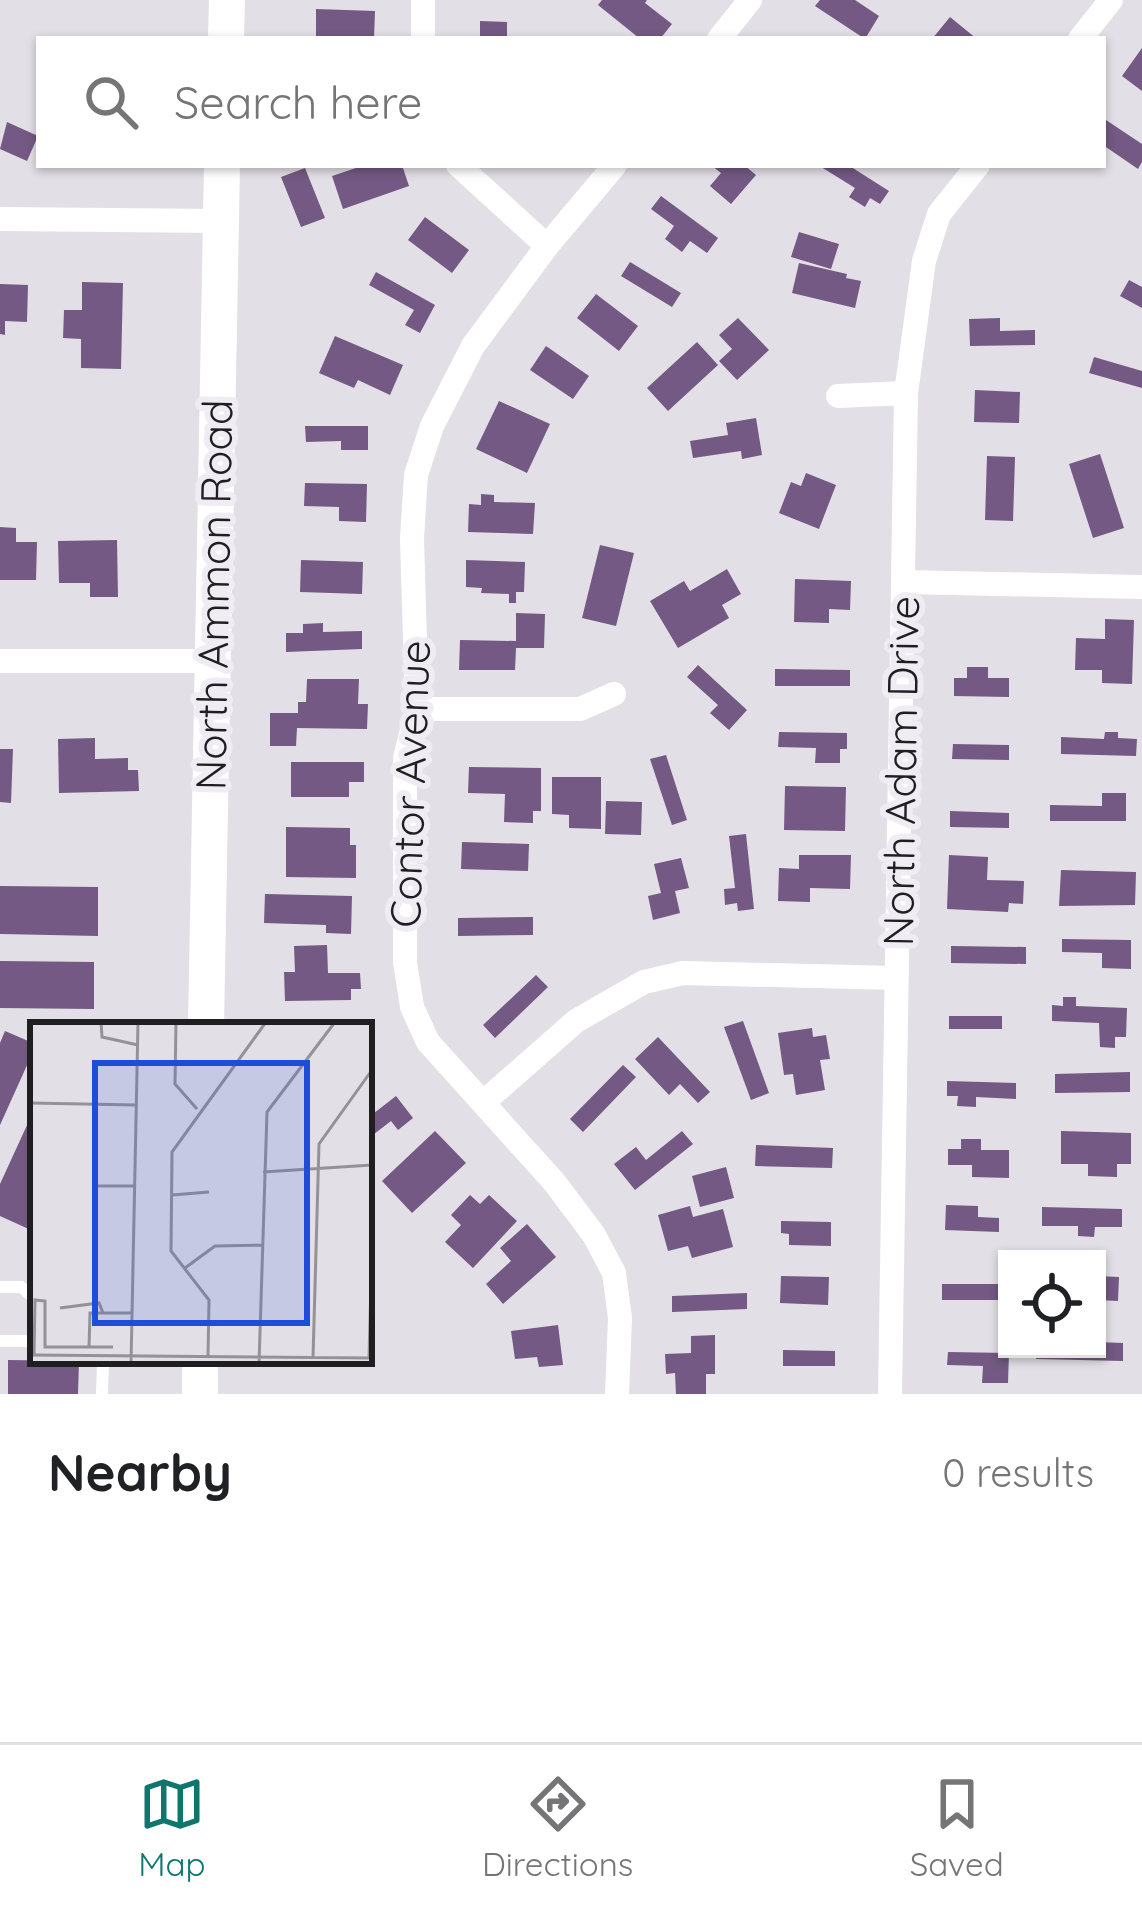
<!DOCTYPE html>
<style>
body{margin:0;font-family:Quicksand,sans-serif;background:#f6f6f6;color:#202124}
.controls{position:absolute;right:36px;bottom:36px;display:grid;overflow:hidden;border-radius:0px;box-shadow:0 3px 9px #0004}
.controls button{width:108px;height:108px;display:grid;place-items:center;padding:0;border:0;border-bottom:3px solid #e0e0e0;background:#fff;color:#202124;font:60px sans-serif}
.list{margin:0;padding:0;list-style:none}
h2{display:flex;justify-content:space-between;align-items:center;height:156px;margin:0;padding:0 48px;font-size:51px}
h2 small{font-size:39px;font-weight:400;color:#757577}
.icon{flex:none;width:66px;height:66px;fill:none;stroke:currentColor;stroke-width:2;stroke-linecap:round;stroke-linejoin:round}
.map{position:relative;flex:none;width:1142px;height:1394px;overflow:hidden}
.search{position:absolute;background:#fff;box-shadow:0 3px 9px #0004;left:36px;right:36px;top:36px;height:132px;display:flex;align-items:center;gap:30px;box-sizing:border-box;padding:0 42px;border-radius:0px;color:#757577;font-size:45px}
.sheet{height:348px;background:#fff}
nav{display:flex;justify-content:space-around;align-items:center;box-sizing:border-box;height:168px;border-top:3px solid #e0e0e0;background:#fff;font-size:33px;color:#757577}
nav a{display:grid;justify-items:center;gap:6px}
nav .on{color:#0f766e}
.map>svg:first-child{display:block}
.building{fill:#735983}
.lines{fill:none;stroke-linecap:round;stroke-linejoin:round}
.service{stroke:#fff;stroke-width:12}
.minor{stroke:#fff;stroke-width:24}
.secondary{stroke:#fff;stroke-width:36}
.labels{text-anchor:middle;stroke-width:12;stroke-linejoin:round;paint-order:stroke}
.street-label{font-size:42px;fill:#1f1e20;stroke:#f0ecf3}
.inset-road{fill:none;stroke:#959297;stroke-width:3}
.view{fill:#1d4ed8;fill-opacity:0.15;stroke:#1d4ed8;stroke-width:6}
.inset-edge{fill:none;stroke:#1f1e20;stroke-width:6}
</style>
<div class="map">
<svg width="1142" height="1394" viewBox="0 0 1142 1394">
<rect width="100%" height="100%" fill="#e3dfe6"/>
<path class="building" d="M602,0h45l-2,3 27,21 -12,15 -21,-1 -41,-33z
M820,0h35l24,16 -14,23 -50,-33z
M316,9l59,2 -1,28h-58z
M950,17l27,22h-45z
M480,21l27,1v17h-27z
M1142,48v43l-20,-15z
M1103,118l39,26v18l-4,7 -35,-24z
M7,122l31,14 -11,25 -27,-12z
M365,165h37l7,21 -66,23 -11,-33z
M711,165h33l12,10 -25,29 -21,-18 11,-13z
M818,165h30l41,26 -9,13 -10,-6 -5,9 -16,-10 6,-9z
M305,168l20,50 -24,9 -20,-50z
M661,196l57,42 -11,15 -17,-12 -8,11 -17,-13 9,-13 -23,-17z
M425,217l44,33 -17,23 -44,-33z
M799,232l40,12 -8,25 -40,-12z
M630,262l51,31 -9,14 -51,-31z
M799,263l48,11 -1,4 15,3 -6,27 -63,-15z
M376,272l59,33 -15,28 -15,-8 9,-15 -45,-25z
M1129,280l13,7v21l-22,-12z
M82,282l41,1 -2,86 -40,-1v-29l-18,-1 1,-28h18z
M0,284l28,1 -1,37 -22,-1v14l-5,-1z
M596,294l42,32 -19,25 -42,-33z
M738,318l31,32 -32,30 -18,-19 13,-12 -13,-14z
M1000,318v13l35,-1v15l-65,1 -1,-27z
M335,336l68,29 -13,30 -32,-15 -4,8 -35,-15z
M697,342l21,23 -50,46 -21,-23z
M546,346l43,30 -16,23 -43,-29z
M1094,357l48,14v17l-53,-15z
M975,390l45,2 -1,31 -45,-1z
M499,401l51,23 -23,49 -51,-24z
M756,418l6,37 -20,4 -1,-8 -48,7 -3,-17 38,-6 -2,-12z
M305,426h63v24h-27v-9l-35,1z
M1100,454l24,74 -31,10 -24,-74z
M987,456l28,1 -2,64 -28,-1z
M806,473l30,12 -17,44 -40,-16 12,-31 10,4z
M305,483l62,1 -1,38 -27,-1v-14l-35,-1z
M481,494l13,1v7l41,1 -2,31 -65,-2 1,-28 12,1z
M0,527l16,1v14h21l-1,38h-36z
M117,540l1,57h-28v-14h-31l-1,-42z
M600,545l34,8 -18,73 -34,-8z
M301,560l62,2 -1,32 -62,-2z
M466,560l59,2 -1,30h-8v11h-7v-9l-28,-1 1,-5 -16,-1z
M727,569l14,25 -19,11 7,13 -51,30 -28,-47 34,-20 6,10z
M795,579l56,2 -1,29 -21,-1v14l-35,-1z
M516,613l29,1 -1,34h-28l-1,22h-56l1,-30 56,1z
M1105,619l29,1 -2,64 -30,-1v-13h-27l1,-32 29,1z
M323,623v9l39,-1v18l-76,3v-19h17v-9z
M698,665l49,45 -18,20 -19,-17 8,-8 -31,-28z
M967,667h21v11h21v19l-55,-1v-18h13z
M775,669l75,1v16h-75z
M307,679h52l-1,25h10l-1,25 -70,-1 -1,18h-26v-33h28v-11h8z
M779,732l68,1v16h-7v14h-25l1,-15 -38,-1z
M1105,732h13v6l19,1 -1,17 -75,-2v-17l43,2z
M95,738v21l33,-1v12h10l1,21 -80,2 -1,-54z
M953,744l56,1v15l-57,-1z
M0,749h13l-2,54 -11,-1z
M666,755l21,65 -15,5 -22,-66z
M291,762h73v20h-15v15h-58z
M469,767l72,1v43h-8v12l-29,-1 1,-28 -37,-1z
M552,777h49v52l-32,-1v-13l-17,-1z
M785,786l61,1 -1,44 -61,-1z
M1102,793h24v28h-76v-16l52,1z
M606,801l36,1 -1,33 -36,-1z
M950,811l59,2v15l-59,-1z
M286,827l64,1v17h6v33l-70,-1z
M746,834l8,75 -16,2 -1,-8 -12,2 -1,-16 11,-1 -6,-52z
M462,842l67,2 -1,27 -67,-2z
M799,855h52l-1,34 -40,-1v14l-32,-1 1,-33 20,1z
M949,855l39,2 -1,23 37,1 -1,23 -14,-1 -1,9 -61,-3z
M681,858l8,30 -14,3 5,22 -27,7 -5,-24 13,-3 -7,-29z
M1061,870l75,2 -1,33 -76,1z
M0,886l98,1v49l-98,-2z
M265,894l87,2 -1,38 -25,-1v-8l-62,-2z
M533,917v18l-75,1v-18z
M1062,939l69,1v29l-29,-1v-15l-40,-1z
M327,945l1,28h32l1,16h-10v11l-66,1 -1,-29h11l-1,-26z
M951,946l75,1v17l-75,-1z
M0,961l94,1v47l-94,-1z
M536,975l12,12 -53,51 -12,-13z
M1063,997h13v9l51,2 -1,29h-11v11l-15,-1 -1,-24 -47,-2v-16l11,1z
M949,1016h53v13h-53z
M743,1021l26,72 -18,7 -27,-73z
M812,1028l1,9 13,-2 4,24 -10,1 5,30 -29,5 -3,-21 -9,1 -6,-42z
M5,1031l28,12v9l-33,73v-82z
M658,1037l52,55 -12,11 -18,-19 -11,11 -34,-36z
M623,1065l13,12 -53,55 -13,-13z
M1130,1072v20l-75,1v-19z
M947,1081l69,2v16l-40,-2v10l-19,-1 1,-10h-11z
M396,1096l17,22 -15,12 -7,-9 -22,17v-21z
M33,1112v119l-33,-15v-32z
M435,1131l31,32 -54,50 -30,-32z
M682,1131l11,13 -58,46 -21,-26 22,-17 10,13z
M1061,1131l70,2v31h-14v13l-29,-1v-12h-27z
M961,1139h20v11h28v28l-37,-1v-12h-24v-16h13z
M756,1145l77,3 -1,20 -77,-2z
M726,1167l8,31 -34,9 -8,-31z
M470,1195l10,9 9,-9 28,26 -44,47 -28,-26 16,-17 -10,-10z
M946,1205l32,1v11l21,1v14l-54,-2z
M690,1206l3,11 30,-8 10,38 -41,11 -4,-12 -20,5 -10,-36z
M1042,1207l80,2v18h-27l-1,10 -16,-1v-10h-36z
M781,1221l50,1v24l-42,-1v-11l-8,-1z
M527,1224l29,33 -53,47 -17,-20 25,-23 -11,-13z
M781,1276l48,1 -1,28 -48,-2z
M1097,1276l22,1 -1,24 -21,-1z
M942,1284h65v16h-65z
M747,1293v16l-75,3v-16z
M558,1325l5,40 -24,2 -2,-10 -22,2 -4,-28z
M715,1335v39h-9v20h-30l-1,-21 -9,1 -1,-20 26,-1v-17z
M1097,1342l26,1v18l-87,-2 1,-10h60z
M783,1350l52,1v15h-52z
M948,1352l61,1 -1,30h-26l1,-17 -36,-1z
M8,1360l71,1 -1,33h-70z"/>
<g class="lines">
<path class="service" d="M0,1287h21l12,10
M0,1341h33
M102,1394l1,-33"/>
<path class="minor" d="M423,0v39
M719,39l31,-39
M1080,39l31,-39
M458,165l89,81
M615,165l-68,81 -74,100 -41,80 -16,49 -4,63 5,171 -12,49v204l7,45 16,35 127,141 39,52 20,38 6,45 -3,76
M0,219l220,2
M838,396l68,-3
M905,582l237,5
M0,661h213
M417,709h163l34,-15
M485,1101l91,-80 68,-39 39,-9 213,5
M890,1394l16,-1001 18,-132 15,-47 39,-49"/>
<path class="secondary" d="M226,39l1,-39
M206,1025l16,-860
M200,1394v-33"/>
</g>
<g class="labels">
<g class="street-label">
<text transform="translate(214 595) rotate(-89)" y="15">North Ammon Road</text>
<text transform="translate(901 771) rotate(-89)" y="15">North Adam Drive</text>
<text transform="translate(410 784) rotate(-88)" y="15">Contor Avenue</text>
</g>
</g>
<g transform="translate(30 1022)">
<rect width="342" height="342" fill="#e3dfe6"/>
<path class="inset-road" d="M71,0l1,15 36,8M146,0l-1,62 22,25M0,81l106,2M233,150l109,-7M63,164h41M142,173l37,-3M155,246l30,-22 47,-1M30,286l39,-5 4,10M59,326l1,-35h42M0,333l342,3M4,333l1,-55 10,1v46h68M178,335l1,-57 -38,-49 1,-99 94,-130M283,336l6,-214 53,-74M339,336l3,-113M101,342l7,-342M229,342l8,-252 68,-90"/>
<path class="view" d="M65,41h212v260h-212z"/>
<rect width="342" height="342" class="inset-edge"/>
</g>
</svg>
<div class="controls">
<button><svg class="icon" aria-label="locate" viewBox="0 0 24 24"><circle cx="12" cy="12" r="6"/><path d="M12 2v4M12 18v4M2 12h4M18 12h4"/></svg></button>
</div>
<div class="search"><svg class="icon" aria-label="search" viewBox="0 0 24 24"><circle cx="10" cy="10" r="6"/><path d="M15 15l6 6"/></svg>Search here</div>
</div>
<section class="sheet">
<h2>Nearby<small>0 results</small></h2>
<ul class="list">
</ul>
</section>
<nav>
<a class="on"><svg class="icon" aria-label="map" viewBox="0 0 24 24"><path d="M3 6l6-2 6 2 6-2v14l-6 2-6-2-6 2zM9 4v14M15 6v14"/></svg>Map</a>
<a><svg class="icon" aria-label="directions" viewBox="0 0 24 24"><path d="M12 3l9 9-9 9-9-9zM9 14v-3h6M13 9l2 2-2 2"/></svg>Directions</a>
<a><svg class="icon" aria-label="saved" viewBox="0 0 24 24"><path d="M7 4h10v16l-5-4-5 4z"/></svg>Saved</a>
</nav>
